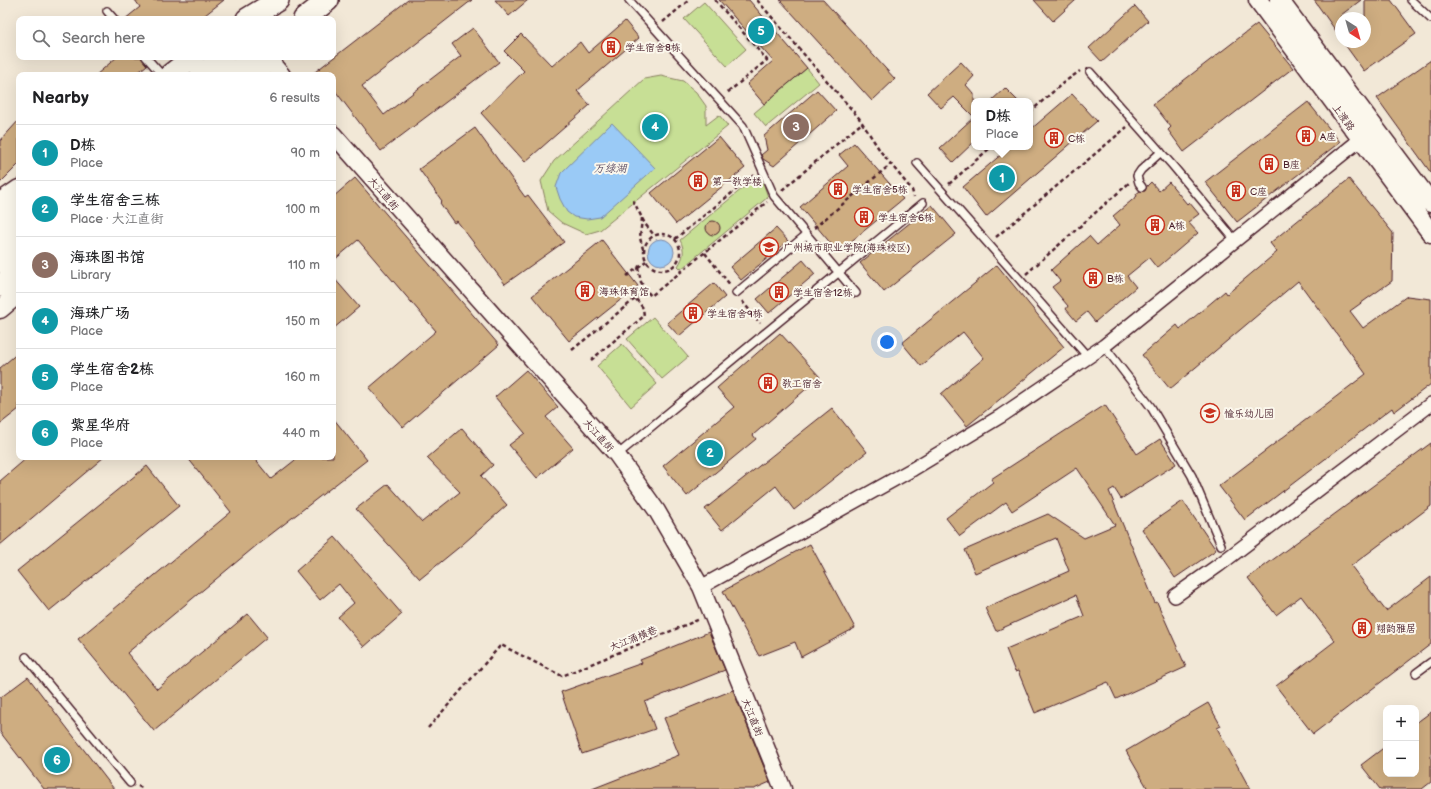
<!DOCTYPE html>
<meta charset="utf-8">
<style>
body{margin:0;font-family:"Balsamiq Sans","LXGW WenKai TC",sans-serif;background:#f2f2f2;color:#202124}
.controls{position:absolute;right:12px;bottom:12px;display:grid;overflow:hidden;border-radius:8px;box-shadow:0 4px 16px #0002}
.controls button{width:36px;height:36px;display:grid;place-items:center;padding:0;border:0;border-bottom:1px solid #e0e0e0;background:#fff;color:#202124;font:20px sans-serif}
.compass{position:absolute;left:1335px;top:12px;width:36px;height:36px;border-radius:50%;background:#fff;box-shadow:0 4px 16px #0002;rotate:143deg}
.you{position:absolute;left:887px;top:342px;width:14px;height:14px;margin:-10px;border:3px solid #fff;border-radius:50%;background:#1a73e8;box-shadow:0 0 0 6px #1a73e833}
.badge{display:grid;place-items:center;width:26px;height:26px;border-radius:50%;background:#c8321e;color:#fff;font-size:13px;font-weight:700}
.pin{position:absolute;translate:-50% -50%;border:2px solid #fff;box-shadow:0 1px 4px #0006}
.popup{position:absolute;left:971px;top:98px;width:62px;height:52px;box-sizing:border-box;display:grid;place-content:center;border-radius:8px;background:#fff;filter:drop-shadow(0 1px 3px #0005);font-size:13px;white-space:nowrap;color:#757577}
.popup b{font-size:15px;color:#202124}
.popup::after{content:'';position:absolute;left:50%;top:100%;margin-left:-8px;border:8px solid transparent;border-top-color:#fff}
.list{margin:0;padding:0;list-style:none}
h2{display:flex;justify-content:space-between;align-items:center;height:52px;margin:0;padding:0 16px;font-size:17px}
h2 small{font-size:13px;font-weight:400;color:#757577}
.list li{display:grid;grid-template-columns:26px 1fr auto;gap:12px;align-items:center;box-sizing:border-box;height:56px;padding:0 16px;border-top:1px solid #e0e0e0}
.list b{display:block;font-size:15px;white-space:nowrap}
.list p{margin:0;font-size:13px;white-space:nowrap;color:#757577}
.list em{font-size:13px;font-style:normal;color:#757577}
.icon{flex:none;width:22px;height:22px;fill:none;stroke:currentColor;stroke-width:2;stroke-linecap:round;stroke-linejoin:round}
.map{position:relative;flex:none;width:1431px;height:789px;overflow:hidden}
.search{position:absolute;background:#fff;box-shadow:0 4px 16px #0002;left:16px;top:16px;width:320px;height:44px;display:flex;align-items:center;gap:10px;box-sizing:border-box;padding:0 14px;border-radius:8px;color:#757577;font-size:15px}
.panel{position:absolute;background:#fff;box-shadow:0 4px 16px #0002;left:16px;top:72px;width:320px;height:388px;border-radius:8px}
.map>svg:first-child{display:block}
.green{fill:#c7df95;stroke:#887f60}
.water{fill:#9acaf6;stroke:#7a86a5}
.building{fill:#cead81;stroke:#4a1f2b}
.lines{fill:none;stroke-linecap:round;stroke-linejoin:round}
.service-casing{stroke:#4a1f2b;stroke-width:10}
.minor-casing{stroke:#4a1f2b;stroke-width:16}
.tertiary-casing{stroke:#4a1f2b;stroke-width:19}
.secondary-casing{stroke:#4a1f2b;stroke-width:21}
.primary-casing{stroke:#4a1f2b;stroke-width:24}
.path{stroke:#4a1f2b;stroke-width:2.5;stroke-dasharray:4 3;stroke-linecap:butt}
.service{stroke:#fbf7ec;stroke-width:7}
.minor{stroke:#fbf7ec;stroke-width:13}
.tertiary{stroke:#fbf7ec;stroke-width:16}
.secondary{stroke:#fbf7ec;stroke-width:18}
.primary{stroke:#fbf7ec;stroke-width:21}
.labels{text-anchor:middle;stroke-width:4;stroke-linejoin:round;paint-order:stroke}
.poi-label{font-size:10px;fill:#4a1f2b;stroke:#fbf7ec;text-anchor:start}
.street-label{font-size:10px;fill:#4a1f2b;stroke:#fbf7ec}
.water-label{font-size:11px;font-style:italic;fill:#625268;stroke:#fbf7ec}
</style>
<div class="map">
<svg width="1431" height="789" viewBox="0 0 1431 789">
<rect width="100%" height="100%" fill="#f2e8d7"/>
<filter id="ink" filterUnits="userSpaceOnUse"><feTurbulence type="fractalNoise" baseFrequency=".025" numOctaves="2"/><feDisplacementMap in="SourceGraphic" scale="8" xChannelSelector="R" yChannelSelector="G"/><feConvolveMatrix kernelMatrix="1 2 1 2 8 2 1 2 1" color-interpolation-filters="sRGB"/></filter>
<g filter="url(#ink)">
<path class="green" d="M704,2l42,47 -19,17 -43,-47z
M807,68l12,15 -53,44 -12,-14z
M661,76l22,5 13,11 10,14v19l13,-10 9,11 -128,104 -14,4 -24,-11 -14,-12 -7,-30 13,-20 90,-82z
M760,174l8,23 -87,72 -3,-3c6,-9 7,-16 2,-26z
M653,317l35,40 -26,22 -35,-40z
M622,344l35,40 -26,23 -34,-41z"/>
<path class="water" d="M612,123l43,45 -55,49 -13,2 -13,-2 -7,-5 -7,-13 -4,-12 5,-14z
M648 252a13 13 0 1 1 26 0a13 13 0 1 1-26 0Z"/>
<path class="building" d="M135,0h89l-24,19h-75l15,-12z
M408,0h64l-110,86 22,29 77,-59 -9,-12 21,-16 26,34 -118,89 -48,-63v-13h-22z
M495,0h33l-19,16z
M719,0h30l58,68 -43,36 -17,-20 26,-23z
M780,0h43l72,79 -23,22z
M1034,0h42l-23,21z
M1314,0h47l-20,15v23z
M1365,0h26l25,34 -52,37 -21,-29h22z
M1135,6l13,15 -46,41 -13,-14z
M625,21l14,17 -62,53 13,14 -65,57 -44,-49 43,-42 -20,-20 17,-17 31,32 28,-24 8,11z
M1257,24l36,44 -109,84 -16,-22 3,-3 -18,-23z
M117,57h24l6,8 -12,10h-39z
M1431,60v113l-54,-75z
M961,62l13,14 -8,9 8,9v48l-21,20 -13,-14 34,-31 -20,-20 -13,11 -14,-15z
M1005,88l13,13h-27z
M817,90l19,21 -62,55 -11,-7 -2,-4 6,-5 -3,-14z
M1072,94l25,27 -111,96 -23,-30 47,-40h20v-17z
M1308,102l32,40 -103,80 -32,-40z
M19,120v44l-19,19v-42z
M475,128l50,69 3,-2 36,47 -59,42 -48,-63 -3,2 -14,-20 2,-2 -23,-32z
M719,137l26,31 -69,56 -25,-31z
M854,143l49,56 -65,53 -38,-45 48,-41 -9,-11z
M355,178l144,167 -96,82 -34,-39 67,-57 -78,-91 -25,21v-64z
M1349,179l44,54 -1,48 -42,30 13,17 44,-32 24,3v85l-37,28 -2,-4 -147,112 -26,-34 147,-112 -68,-93 -128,108 -28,-34 35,-30 3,4 45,-38 2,3 50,-42 -7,-9z
M1151,182l8,9 10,-9 18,22 2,-2 10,12 -11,8 10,11 -41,35 -8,-10 -22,18 9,11 -41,35 -8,-10 -11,9 -10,-12 2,-3 -16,-19 8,-6 -9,-11 38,-34 8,9 23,-20 -7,-9 24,-20 -1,-2 4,-3h5l2,-5z
M932,205l24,29 -72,58 -24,-29z
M706 228a7 7 0 1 1 14 0a7 7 0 1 1-14 0Z
M776,228l12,13 -47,39 -11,-13z
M602,240l36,46 -69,55 -37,-45z
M803,260l12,14 -46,39 -12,-14z
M997,265l67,82 -97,79 -26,-32 43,-36 -21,-26 -42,34 -19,-23z
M333,277l26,30 -26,22z
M714,283l11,14 -46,39 -12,-13z
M780,333l40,44 -67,58 3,4 -69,57 -24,-30 71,-59 -17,-19z
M19,352v57l-19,15v-56z
M526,370l32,37 -12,10 27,31 -36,30 -28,-33 16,-12 -30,-36z
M1105,405l32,49 23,-15 16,25 -55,35 -7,-11 -5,3 46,112 2,-1 29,65 -70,32 -8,-17 -73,31 -17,-42 -3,1 -9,-23 78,-33 -8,-21 -80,36 -11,-23 84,-37 -13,-33 -81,35 -10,-23 83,-36 36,24 31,-13 -38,-57 -65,43 -6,-9 -46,34 -14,-18 47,-36 -2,-3z
M832,408l35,44 -73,58 -18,-24 -54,44 -17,-21z
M333,418l34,42 -110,85 -130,108 30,36 91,-75 19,23 -113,94 -76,-92 153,-127 -44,-55h66l18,22 28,-22h34z
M462,428l31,37 -12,11 26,29 -44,39 -43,35 -64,-70 32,-25 34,38 38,-30 -33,-34z
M1431,443v63l-80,60 35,45 45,-34v67l-118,90 -37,-48 59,-45 -34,-45 -25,19 -28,-37z
M28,457h76l-104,88v-64z
M147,466l32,40 -130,105 -32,-40z
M1183,501l33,49 -41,28 -33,-49z
M335,537l67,77 -38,33 -26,-30 16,-14 -15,-19 -19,16 -24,-29z
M810,544l45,84 -54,29 -6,-15 -36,14 -36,-65z
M709,632l16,38 -80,32 10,27 -73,25 -21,-62 81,-29 -2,-3z
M28,677l86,112h-70l-44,-57v-34z
M733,690l37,92 -16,7h-162l87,-34 -15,-37z
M1208,703l13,23 -4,2 33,61h-102l-22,-38z
M1431,712v70l-9,7h-42l-19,-24 25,-19v28h30v-51z"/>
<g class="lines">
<defs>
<path id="service" d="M629,0l114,126 31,70 82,97
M1411,0l20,19
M107,11l7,8
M146,57l16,18
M1090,72l83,94 62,74
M917,163l171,194
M1142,187l-3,-4 -2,-7 4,-6 20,-18
M736,293l70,-58
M1104,346l47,61 41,69 29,69
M617,455l306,-252
M26,657l104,126
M1416,673l15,-11"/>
<path id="minor" d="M701,587l212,-118 88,-53 103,-70 257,-207
M1175,596l44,-31 212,-161"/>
<path id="tertiary" d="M269,60l13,15
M333,134l284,321 40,56 44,76 82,202"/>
<path id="secondary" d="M1258,0l173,233
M1279,0l152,203
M0,202l19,-13
M0,309l19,-16"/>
<path id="primary" d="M247,19l31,-19
M304,19l24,-19
M170,75l23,-18
M201,75l22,-18
M230,75l24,-18
M254,75l18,-18
M0,217l19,-17
M0,240l19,-16
M0,262l19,-16
M0,286l19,-15"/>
</defs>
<use href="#service" class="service-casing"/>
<use href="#minor" class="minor-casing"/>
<use href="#tertiary" class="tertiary-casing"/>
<use href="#secondary" class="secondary-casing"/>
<use href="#primary" class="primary-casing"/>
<path class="path" d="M715,0l52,60 -40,33
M757,0l102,118 22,34 31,38 2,7
M663,22l26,-22
M1030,112l33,-29 17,-12
M949,184l42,-37
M782,190l80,-67
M633,200l12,24 9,11
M642,218l-2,20 3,11
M814,228l77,-64
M644 252a18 18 0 1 1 36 0a18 18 0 1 1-36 0Z
M996,237l131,-110
M675,239l79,-64
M705,253l26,33
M638,267l3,15 5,8
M1026,274l103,-91
M627,276l19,-15
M742,301l18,22
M572,350l74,-60 5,6 116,-94
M591,360l53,-44 -1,-8 -7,-9
M428,728l73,-83 61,31 138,-57
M138,786l6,3"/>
<use href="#service" class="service"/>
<use href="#minor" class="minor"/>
<use href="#tertiary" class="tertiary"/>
<use href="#secondary" class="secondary"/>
<use href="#primary" class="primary"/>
</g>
</g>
<defs>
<symbol id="building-ring" viewBox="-11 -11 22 22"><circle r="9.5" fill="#fbf7ec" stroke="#c8321e" stroke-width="1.5"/><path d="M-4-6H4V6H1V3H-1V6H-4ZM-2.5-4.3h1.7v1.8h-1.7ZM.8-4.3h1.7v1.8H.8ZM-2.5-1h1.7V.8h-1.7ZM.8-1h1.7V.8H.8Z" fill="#c8321e"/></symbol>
<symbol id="university-ring" viewBox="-11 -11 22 22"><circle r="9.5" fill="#fbf7ec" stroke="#c8321e" stroke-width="1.5"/><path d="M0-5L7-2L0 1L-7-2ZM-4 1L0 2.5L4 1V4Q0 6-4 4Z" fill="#c8321e"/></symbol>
<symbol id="school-ring" viewBox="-11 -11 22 22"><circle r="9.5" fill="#fbf7ec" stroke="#c8321e" stroke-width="1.5"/><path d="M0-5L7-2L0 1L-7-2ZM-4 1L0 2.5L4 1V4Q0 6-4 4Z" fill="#c8321e"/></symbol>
</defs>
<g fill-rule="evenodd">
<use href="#building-ring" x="600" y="36" width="22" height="22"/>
<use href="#building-ring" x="1295" y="125" width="22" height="22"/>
<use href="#building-ring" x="1043" y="127" width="22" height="22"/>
<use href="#building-ring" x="1258" y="153" width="22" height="22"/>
<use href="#building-ring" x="687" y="170" width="22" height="22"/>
<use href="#building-ring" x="827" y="178" width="22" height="22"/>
<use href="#building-ring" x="1225" y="180" width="22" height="22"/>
<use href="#building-ring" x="853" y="206" width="22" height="22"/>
<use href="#building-ring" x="1144" y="214" width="22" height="22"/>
<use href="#university-ring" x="758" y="236" width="22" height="22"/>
<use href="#building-ring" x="1082" y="267" width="22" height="22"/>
<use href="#building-ring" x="574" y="280" width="22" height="22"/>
<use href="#building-ring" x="768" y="281" width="22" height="22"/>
<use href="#building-ring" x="682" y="302" width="22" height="22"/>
<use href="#building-ring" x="757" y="372" width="22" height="22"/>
<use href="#school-ring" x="1199" y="402" width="22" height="22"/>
<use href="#building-ring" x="1351" y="617" width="22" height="22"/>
</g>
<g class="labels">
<g class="poi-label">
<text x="625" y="51">学生宿舍8栋</text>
<text x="1320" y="140">A座</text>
<text x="1068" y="142">C栋</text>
<text x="1283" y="168">B座</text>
<text x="712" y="185">第一教学楼</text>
<text x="852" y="193">学生宿舍5栋</text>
<text x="1250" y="195">C座</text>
<text x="878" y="221">学生宿舍6栋</text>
<text x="1169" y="229">A栋</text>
<text x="783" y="251">广州城市职业学院(海珠校区)</text>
<text x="1107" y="282">B栋</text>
<text x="599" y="295">海珠体育馆</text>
<text x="793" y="296">学生宿舍12栋</text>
<text x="707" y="317">学生宿舍9栋</text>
<text x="782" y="387">教工宿舍</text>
<text x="1224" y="417">愉乐幼儿园</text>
<text x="1376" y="632">翔韵雅居</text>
</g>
<g class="street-label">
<text transform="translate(1344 117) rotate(54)" y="4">上渡路</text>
<text transform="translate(384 193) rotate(49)" y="4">大江直街</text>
<text transform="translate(599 435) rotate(48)" y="4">大江直街</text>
<text transform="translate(633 638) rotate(-22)" y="4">大江涌横巷</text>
<text transform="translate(753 717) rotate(68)" y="4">大江直街</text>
</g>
<g class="water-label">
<text x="610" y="172">万绿湖</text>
</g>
</g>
</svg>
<div class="controls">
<button>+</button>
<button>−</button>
</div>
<svg class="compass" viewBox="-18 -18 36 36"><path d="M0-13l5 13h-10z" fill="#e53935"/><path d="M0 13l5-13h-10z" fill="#757577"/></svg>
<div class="you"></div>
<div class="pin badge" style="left:1002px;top:178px;background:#0f9aa8">1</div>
<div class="popup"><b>D栋</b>Place</div>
<div class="pin badge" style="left:710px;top:453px;background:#0f9aa8">2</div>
<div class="pin badge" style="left:796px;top:127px;background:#8d6e63">3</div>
<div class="pin badge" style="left:655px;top:127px;background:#0f9aa8">4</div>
<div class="pin badge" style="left:761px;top:31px;background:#0f9aa8">5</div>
<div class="pin badge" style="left:57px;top:760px;background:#0f9aa8">6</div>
<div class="search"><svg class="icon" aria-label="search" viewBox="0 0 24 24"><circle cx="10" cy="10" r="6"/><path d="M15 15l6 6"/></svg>Search here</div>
<section class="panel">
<h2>Nearby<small>6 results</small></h2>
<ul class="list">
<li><span class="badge" style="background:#0f9aa8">1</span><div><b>D栋</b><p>Place</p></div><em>90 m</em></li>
<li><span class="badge" style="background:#0f9aa8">2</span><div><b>学生宿舍三栋</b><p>Place · 大江直街</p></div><em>100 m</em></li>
<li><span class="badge" style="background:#8d6e63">3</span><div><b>海珠图书馆</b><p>Library</p></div><em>110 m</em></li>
<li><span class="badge" style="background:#0f9aa8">4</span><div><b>海珠广场</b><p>Place</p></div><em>150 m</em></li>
<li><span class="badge" style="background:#0f9aa8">5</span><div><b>学生宿舍2栋</b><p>Place</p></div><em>160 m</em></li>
<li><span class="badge" style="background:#0f9aa8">6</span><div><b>紫星华府</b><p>Place</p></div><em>440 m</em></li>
</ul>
</section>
</div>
